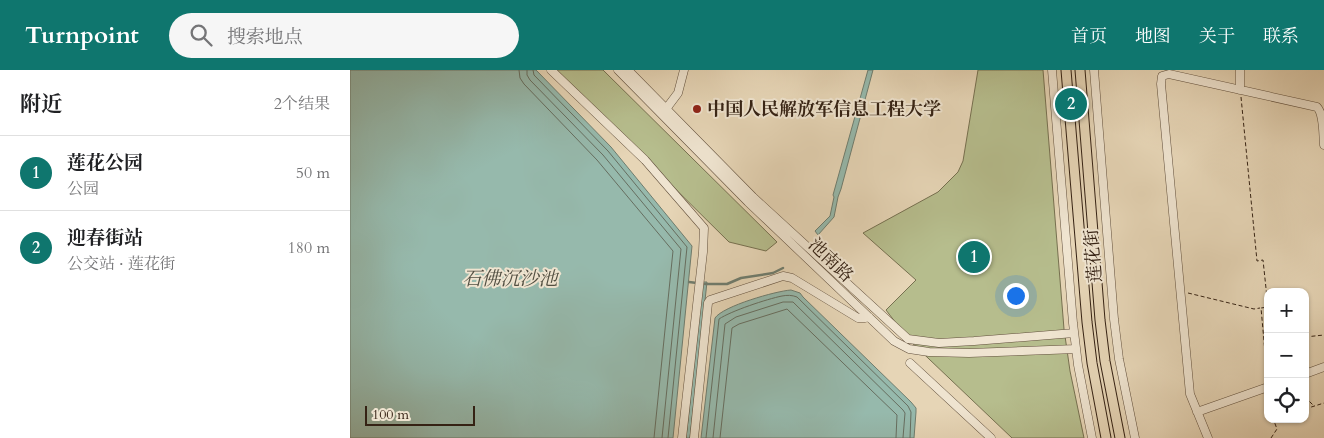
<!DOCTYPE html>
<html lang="zh">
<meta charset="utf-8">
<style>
body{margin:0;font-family:Cardo,"Noto Serif SC",serif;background:#f6f6f6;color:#202124}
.controls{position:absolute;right:15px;bottom:15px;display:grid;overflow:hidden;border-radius:10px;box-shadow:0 1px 4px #0004}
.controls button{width:45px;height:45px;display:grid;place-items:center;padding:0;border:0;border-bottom:1px solid #e0e0e0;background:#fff;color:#202124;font:25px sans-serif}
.scale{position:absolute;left:15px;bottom:12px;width:110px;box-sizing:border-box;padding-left:5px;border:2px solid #352214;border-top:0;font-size:14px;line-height:18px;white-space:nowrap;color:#352214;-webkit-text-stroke:4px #efe4d0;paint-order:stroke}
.you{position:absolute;left:665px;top:225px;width:18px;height:18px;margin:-12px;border:4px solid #fff;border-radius:50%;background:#1a73e8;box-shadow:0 0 0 8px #1a73e833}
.badge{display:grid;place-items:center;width:32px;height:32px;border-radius:50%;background:#0f766e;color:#fff;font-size:16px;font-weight:700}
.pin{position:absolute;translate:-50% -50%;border:2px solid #fff;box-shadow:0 1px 5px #0006}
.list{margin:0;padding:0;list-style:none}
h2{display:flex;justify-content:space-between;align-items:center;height:65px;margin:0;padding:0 20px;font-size:21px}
h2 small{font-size:16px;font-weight:400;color:#757577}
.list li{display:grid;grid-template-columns:32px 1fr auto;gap:15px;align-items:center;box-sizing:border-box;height:75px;padding:0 20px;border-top:1px solid #e0e0e0}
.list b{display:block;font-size:19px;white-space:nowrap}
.list p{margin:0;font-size:16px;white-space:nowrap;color:#757577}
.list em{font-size:16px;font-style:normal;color:#757577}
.icon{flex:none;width:28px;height:28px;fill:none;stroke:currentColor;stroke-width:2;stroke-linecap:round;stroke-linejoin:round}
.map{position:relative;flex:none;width:974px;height:368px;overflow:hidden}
header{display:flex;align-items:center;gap:30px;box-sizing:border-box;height:70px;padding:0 25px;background:#0f766e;color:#fff}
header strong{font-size:24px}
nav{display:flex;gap:28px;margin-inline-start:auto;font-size:18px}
.search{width:350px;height:45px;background:#f6f6f6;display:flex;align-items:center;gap:12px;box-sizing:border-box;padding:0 18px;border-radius:28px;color:#757577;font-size:19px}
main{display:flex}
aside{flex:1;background:#fff}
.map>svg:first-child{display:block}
.green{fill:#b6bd8d;stroke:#767050}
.water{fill:#96b9ac;stroke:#6f7d6f}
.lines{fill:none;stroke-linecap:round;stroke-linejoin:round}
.shore{stroke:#666e60;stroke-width:1}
.stream{stroke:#6f7d6f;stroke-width:2.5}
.minor-casing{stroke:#614f3c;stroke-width:9}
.major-casing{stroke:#352214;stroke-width:11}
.path{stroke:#352214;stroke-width:1;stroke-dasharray:4 2.5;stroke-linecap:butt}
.minor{stroke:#efe4d0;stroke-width:8}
.major{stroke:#e6d5b6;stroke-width:9}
.poi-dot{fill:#8f2418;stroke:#efe4d0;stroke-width:2}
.labels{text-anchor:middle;stroke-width:4;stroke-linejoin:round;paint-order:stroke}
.poi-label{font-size:18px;font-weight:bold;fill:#352214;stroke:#efe4d0;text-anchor:start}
.street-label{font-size:18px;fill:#352214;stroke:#efe4d0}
.water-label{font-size:19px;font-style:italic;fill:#524f42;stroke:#efe4d0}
</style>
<header>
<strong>Turnpoint</strong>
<div class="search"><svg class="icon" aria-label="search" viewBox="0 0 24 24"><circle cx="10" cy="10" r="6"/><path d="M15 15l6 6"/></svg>搜索地点</div>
<nav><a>首页</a><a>地图</a><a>关于</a><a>联系</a></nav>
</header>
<main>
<aside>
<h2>附近<small>2个结果</small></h2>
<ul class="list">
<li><span class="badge">1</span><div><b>莲花公园</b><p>公园</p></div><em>50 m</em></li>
<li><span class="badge">2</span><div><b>迎春街站</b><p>公交站 · 莲花街</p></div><em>180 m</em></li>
</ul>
</aside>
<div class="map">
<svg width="974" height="368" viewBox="0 0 974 368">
<rect width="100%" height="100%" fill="#e6d5b6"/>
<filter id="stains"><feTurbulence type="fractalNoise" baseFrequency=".004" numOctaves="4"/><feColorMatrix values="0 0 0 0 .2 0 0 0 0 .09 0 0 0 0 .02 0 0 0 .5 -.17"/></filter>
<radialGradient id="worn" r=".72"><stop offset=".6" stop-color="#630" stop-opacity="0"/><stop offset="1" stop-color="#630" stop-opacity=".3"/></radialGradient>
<path class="green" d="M205,0h48l174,172 -11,9 -37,-9z
M628,0h65l21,259 6,42 14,67h-72l-104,-99 -22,-29 30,-30 -53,-47 75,-41 20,-20 5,-11z"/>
<path class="water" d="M0,0h186l75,77 81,99 -19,192h-323z
M518,0h5l-32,119 -3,8 -4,20 -16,18 -3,-4 15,-15 4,-19 -1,-2z
M353,212h4l-17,156h-4z
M441,220l9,3 3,4 108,105 5,6v4l-2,26h-213l14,-120c8,-12 61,-27 76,-28z"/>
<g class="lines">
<path class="shore" d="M169,0l1,8 4,6 73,76 76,91 -19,187
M177,0v5l3,5 73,75 78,94 -19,189
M183,0l1,5 74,76 79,96 -19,191
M356,368l13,-119c12,-8 48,-20 63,-23 5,-1 10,-1 15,1l111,109 3,6 -1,26
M363,368l12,-114 11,-7 47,-15h10l110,108 2,3 -2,25
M370,368l12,-110 7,-4 48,-15 110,106 -1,23"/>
<path class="stream" d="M339,212l8,1
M355,214h22l14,-6 32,-5 10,-5"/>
<defs>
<path id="minor" d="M201,0l94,90 59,68 -1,24 -21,186
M268,0l130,132 146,139 15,8 20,3 40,1 107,-4
M278,0l125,127 155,142 31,4 35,-2 100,-8
M702,0l21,253 5,42 14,73
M744,0l20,249 5,40 16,79
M890,0v20
M316,39l12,-16 6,-23
M560,293l81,75
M955,304l19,-7
M847,342l71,-25
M344,368l14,-135 2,-3 73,-24 9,2 66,40h7l4,-1
M858,368l-18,-44 -29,-310 1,-8 7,-2 148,33c7,7 6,27 7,38"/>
<path id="major" d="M716,0l21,252 5,41 14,75
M730,0l20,250 5,41 15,77"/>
</defs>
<use href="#minor" class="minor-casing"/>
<use href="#major" class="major-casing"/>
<path class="path" d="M891,27l16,164 6,-1 5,47 -7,1 5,55 2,6
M838,223l66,16 6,-1
M955,267l19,-2
M955,327l9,9
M955,339l19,-6
M921,368l6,-9 -3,-8 4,-2"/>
<use href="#minor" class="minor"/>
<use href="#major" class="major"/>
</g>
<circle class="poi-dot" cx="347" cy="39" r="5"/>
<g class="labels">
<g class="poi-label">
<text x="357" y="45">中国人民解放军信息工程大学</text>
</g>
<g class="street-label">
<text transform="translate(743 186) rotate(-95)" y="6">莲花街</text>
<text transform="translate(481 190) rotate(44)" y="6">池南路</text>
</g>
<g class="water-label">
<text x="160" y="215">石佛沉沙池</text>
</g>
</g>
<rect width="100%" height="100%" filter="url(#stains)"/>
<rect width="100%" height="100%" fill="url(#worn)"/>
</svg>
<div class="controls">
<button>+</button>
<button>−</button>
<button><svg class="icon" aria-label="locate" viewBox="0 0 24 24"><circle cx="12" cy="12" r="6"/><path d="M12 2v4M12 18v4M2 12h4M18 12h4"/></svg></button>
</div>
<div class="scale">100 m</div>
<div class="you"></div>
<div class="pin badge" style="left:624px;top:187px">1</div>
<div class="pin badge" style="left:721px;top:34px">2</div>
</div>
</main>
